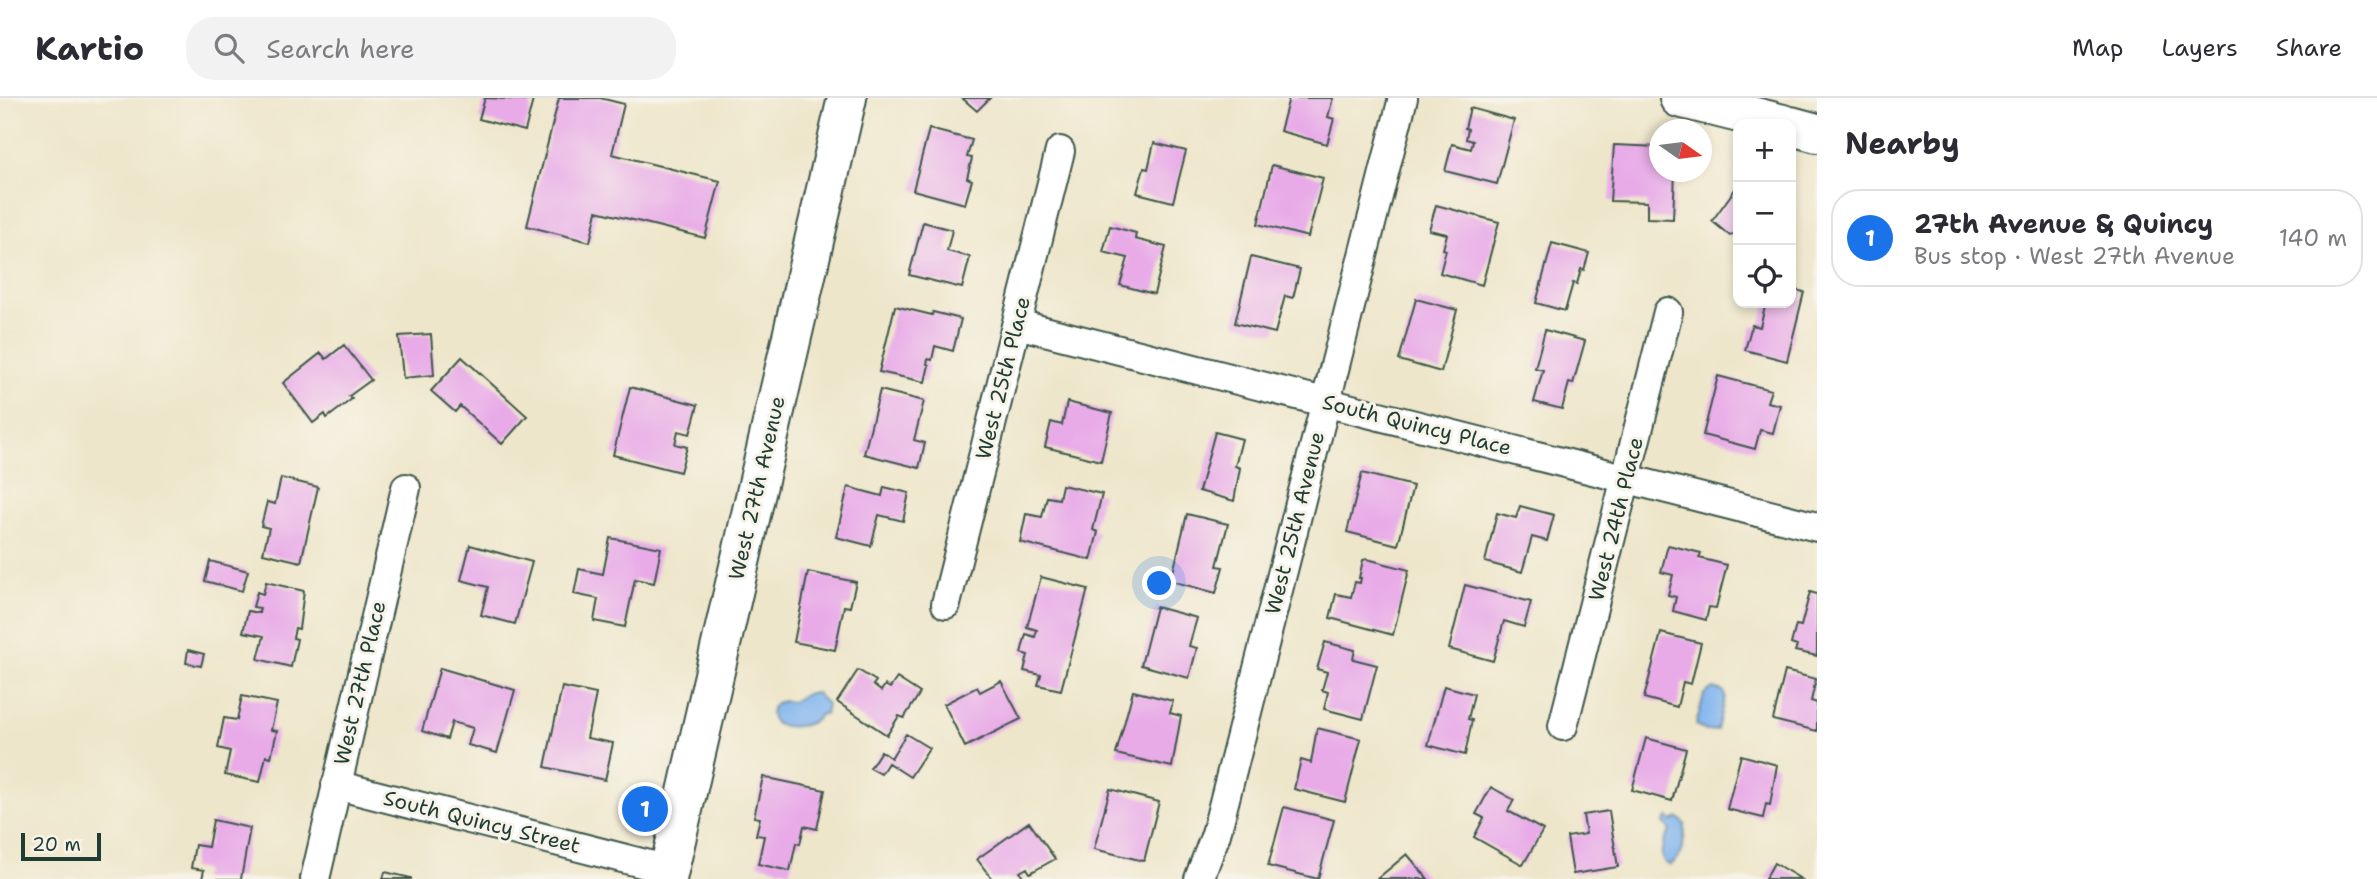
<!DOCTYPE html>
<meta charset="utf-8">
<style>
body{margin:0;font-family:"Shantell Sans",sans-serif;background:#f2f2f3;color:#2b2b33}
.controls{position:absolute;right:21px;top:21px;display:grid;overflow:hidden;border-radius:14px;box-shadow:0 4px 10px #0003}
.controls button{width:63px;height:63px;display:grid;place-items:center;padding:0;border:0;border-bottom:2px solid #e1e1e2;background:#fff;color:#2b2b33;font:35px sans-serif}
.compass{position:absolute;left:1649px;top:21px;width:63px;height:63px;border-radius:50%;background:#fff;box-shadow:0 4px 10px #0003;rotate:104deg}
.scale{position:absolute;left:21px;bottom:18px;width:80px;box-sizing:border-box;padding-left:7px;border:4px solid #1f3d34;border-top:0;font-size:19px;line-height:24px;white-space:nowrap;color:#1f3d34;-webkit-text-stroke:5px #f7f3e8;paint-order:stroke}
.you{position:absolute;left:1160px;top:486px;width:24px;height:24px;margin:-18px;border:5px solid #fff;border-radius:50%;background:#1a73e8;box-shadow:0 0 0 10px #1a73e833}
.badge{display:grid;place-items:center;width:46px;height:46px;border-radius:50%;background:#1a73e8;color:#fff;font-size:23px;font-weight:700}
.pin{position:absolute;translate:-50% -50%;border:4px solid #fff;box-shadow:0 2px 7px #0006}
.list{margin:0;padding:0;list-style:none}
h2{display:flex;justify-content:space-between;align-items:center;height:91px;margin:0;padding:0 28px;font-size:30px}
h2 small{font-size:23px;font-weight:400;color:#7c7c81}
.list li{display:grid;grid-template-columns:46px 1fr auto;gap:21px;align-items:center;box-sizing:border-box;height:98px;margin:0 14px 14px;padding:0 14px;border:2px solid #e1e1e2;border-radius:28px}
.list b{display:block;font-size:26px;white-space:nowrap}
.list p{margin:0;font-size:23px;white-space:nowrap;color:#7c7c81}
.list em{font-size:23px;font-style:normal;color:#7c7c81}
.icon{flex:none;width:38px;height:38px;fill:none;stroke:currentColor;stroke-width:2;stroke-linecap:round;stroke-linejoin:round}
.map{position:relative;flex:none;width:1817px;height:781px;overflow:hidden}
header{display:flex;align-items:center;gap:42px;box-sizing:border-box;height:98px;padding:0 35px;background:#fff;border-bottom:2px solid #e1e1e2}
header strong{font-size:33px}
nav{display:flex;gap:38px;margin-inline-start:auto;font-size:24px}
.search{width:490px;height:63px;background:#f2f2f3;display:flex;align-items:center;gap:18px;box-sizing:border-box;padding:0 24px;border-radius:28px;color:#7c7c81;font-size:26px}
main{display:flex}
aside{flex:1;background:#fff}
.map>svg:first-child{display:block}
.water{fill:#80b4ee;stroke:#507891;stroke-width:2}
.building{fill:#e8abe8}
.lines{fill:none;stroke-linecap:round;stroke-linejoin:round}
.street-casing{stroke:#3e564a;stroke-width:32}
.secondary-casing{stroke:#3e564a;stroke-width:42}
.street{stroke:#fff;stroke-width:28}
.secondary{stroke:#fff;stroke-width:38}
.labels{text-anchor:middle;stroke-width:6;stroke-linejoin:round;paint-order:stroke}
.street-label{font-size:21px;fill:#1f3d34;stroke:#f7f3e8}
</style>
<header>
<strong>Kartio</strong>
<div class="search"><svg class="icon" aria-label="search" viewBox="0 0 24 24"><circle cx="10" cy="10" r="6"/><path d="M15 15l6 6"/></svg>Search here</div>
<nav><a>Map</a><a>Layers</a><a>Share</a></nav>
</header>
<main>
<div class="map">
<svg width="1817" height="781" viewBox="0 0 1817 781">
<rect width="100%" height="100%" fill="#f7f3e8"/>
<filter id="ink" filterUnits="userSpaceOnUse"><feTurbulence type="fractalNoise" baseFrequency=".0143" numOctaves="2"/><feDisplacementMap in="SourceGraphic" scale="14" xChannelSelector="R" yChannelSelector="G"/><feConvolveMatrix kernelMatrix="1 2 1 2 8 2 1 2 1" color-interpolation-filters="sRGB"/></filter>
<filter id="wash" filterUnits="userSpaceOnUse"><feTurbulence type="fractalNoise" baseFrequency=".00686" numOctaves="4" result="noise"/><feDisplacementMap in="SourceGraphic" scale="28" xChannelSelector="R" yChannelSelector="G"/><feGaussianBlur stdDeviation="1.57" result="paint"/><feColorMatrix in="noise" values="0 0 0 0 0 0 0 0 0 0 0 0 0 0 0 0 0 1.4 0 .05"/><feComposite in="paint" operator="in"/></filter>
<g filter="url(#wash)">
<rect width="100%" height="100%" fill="#eee6ca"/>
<path class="water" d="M1713,590l10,3 2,5 -8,34 -11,1 -10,-6 8,-31z
M808,595h8l11,11 -2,10h-4c-11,13 -29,15 -45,10 -6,-7 -7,-14 0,-21l8,-2 8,1z
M1668,719l4,4 7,-3 6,6c0,14 -2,34 -15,41l-5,-2c-7,-9 -1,-24 5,-32l-6,-9z"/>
<g id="blocks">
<path class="building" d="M485,0l48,2 -8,31 -46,-12z
M559,0h41l24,6 -12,50 108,27 -15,57 -108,-27 -7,31 -63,-16z
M962,0h28l-13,13z
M1289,0h44l-5,19 6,2 -7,25 -47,-13z
M1470,10l44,12 -17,64 -52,-13 7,-27 19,5 2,-8 -7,-2 2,-10 -3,-1z
M929,31l43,11 -5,17 5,1 -5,20 5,2 -7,24 -52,-14z
M1154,45l32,8 -13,51 -36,-9 7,-25 4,1z
M1614,47l45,2 1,25h15l-2,47 -26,-1v-16l-37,-1z
M1272,67l51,13 -15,59 -50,-13z
M1738,87v54l-6,-5 -2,2 -18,-15z
M1436,107l63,17 -17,63 -42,-12 6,-23 -3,-1 4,-15 -18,-4z
M923,124l29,8 -5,21 23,6 -8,31 -53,-13z
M1110,128l26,7 -1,6 31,8 -12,47 -34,-9 8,-27 -25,-6z
M1552,145l37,10 -5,17 -3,-1 -4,15 -4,-1 -8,28 -29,-8z
M1251,159l49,12 -7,29 -8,-2 -10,37 -40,-10z
M1791,191l13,3 -17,69 -42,-11 7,-25 8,2 6,-24h25z
M1416,201l41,11 -16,62 -42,-12z
M895,208l37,9 1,-3 28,7 -8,32 -18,-5 -3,14 -4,-1 -1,5 2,1 -4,17 -46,-10z
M1545,232l40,11 -12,43 -4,-1 -7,26 -28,-7 9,-32 -8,-2z
M431,236l3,41 -31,3 -4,-42z
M344,247l27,35 -22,16 3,3 -25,19 -2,-4 -12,9 -30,-40 38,-30 5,6z
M462,259l65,59 -25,28 -42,-38 -5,6 -24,-21z
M1718,278l53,14 -4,12 13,3 -7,28 -13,-3 -5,19 -52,-14z
M630,289l68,18 -8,29 -12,-3 -3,13 12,3 -7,25 -67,-17z
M880,292l44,11 -10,39 11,3 -6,25 -55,-14z
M1067,304l45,11 -11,48 -56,-14 6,-25 11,3z
M1215,334l27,7 -7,27 5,2 -6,33 -35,-10z
M1362,375l51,13 -15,59 -51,-13z
M281,380l37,9 -17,75 -38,-9 6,-25 -8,-2 6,-24 8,2z
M1062,387l40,9 -9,36 5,2 -7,28 -71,-18 6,-28 16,3 5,-20 12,2z
M848,389l34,9 2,-9 25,6 -6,28 -24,-6 -8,31 -35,-9z
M1520,408l34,9 -7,26 -15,-4 -10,35 -37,-10 12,-49 19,5z
M1187,416l41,10 -11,42 6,1 -7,26 -45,-12z
M610,440l51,10 -7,35 -19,-4 -10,48 -31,-6 4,-22 -24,-5 5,-25 24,5z
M470,447l62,17 -17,62 -34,-9 7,-28 -27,-7z
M1668,447l33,8 -2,5 28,7 -11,43 -7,-1 -3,13 -33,-9 3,-14 -8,-2 5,-20 -12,-3z
M1367,461l42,11 -16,65 -63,-17 6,-24 15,3 4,-15 5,1 1,-5h-2l4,-18z
M210,463l38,10 -6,20 -37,-10z
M808,474l48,10 -6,25 -6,-1 -9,44 -41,-8z
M1041,479l47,12 -27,101 -23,-5 3,-10 -17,-4 4,-16 -7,-2 5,-19 9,3 2,-7 -10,-3z
M266,484l38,9 -5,38 -4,-1 -2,10 4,1 -6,28 -33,-8 6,-23 -21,-4 5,-21 11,2 1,-5 -7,-1 4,-15 6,2z
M1465,487l66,17 -7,25 -20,-6 -11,40 -44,-12z
M1810,494l7,2v62l-22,-5 2,-5 -6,-2 5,-19 5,1z
M1156,509l41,11 -8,28 8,2 -8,30 -48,-13z
M1661,535l40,10 -10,41 -8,-2 -6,25 -33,-9z
M1325,544l30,8 -2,9 24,6 -14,54 -39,-10 4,-17 -6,-2 5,-18 -10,-3z
M188,552l16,4 -3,12 -15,-3z
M440,570l75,22 -18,63 -29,-8 5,-17 -21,-6 -5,17 -25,-8z
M858,572l18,11 -3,4 8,6 4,-6 5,3 7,-10 23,15 -16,25 -5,-2 -12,19 -50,-33z
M1785,573l31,8 -5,22 6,2v28l-44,-11z
M1001,583l20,38 -56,28 -21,-43 33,-17 3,5z
M1444,588l30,8 -6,25 4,1 -7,35 -37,-10z
M562,589l34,7 -9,44 26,5 -8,37 -60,-13z
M1133,593l40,10 -3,12 11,3 -9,51 -56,-13z
M242,598l35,7 -6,27 6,1 -6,26 -5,-1 -6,26 -35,-7 5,-24 -12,-3 6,-30 13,2z
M1317,630l44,11 -16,63 -51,-13 7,-29 10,3z
M906,636l23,14 -19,29 -22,-14 -7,11 -11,-6 11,-17 10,7z
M1646,640l40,11 -14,52 -40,-11z
M1741,657l36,10 -7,40 -4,-1 -3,14 -36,-9z
M763,679l62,13 -8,39 -13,-3 -4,18 -4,-1 -6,28 -32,-7 6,-28 -8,-1 4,-17 -6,-1z
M1491,689l23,13 -6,11 35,19 -20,35 -49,-28 10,-19 -8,-4z
M1110,691l49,13 -15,59 -50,-12z
M1284,709l50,13 -16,59 -50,-13z
M1609,713l9,56 -45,7 -6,-37 19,-3 -3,-19z
M213,722l37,8 -9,51h-39l2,-9 -13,-2 4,-23 13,2z
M1029,724l26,37 -25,14 -3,-5 -7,4 5,7h-33l-15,-20z
M1407,756l21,25h-51z
M1774,765l27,16h-36z
M385,774l26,6v1h-28z"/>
</g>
</g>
<g filter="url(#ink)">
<use href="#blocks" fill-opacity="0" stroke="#3e564a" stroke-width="2"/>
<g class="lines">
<defs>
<path id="street" d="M1017,226l800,203
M946,506l114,-453
M1563,628l105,-414
M336,687l333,85
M315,781l91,-391
M1199,781l17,-45 187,-736"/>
<path id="secondary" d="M1679,0l104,26
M1791,28l26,7
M667,781l180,-781"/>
</defs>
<use href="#street" class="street-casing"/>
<use href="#secondary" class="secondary-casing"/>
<use href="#street" class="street"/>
<use href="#secondary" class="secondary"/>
</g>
</g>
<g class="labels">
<g class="street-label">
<text transform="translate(1003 280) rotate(-76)" y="7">West 25th Place</text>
<text transform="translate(1417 327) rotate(14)" y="7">South Quincy Place</text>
<text transform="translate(757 390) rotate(-77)" y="7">West 27th Avenue</text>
<text transform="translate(1616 421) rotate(-76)" y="7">West 24th Place</text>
<text transform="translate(1295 425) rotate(-76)" y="7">West 25th Avenue</text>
<text transform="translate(360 585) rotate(-77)" y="7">West 27th Place</text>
<text transform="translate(482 724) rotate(14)" y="7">South Quincy Street</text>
</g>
</g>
</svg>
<div class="controls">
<button>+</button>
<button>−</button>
<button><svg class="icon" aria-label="locate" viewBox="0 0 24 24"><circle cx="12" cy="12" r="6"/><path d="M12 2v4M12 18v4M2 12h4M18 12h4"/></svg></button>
</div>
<svg class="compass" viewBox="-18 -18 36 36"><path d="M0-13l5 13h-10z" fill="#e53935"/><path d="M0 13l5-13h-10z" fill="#7c7c81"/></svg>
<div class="scale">20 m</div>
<div class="you"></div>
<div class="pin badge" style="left:645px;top:711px">1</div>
</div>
<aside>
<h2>Nearby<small></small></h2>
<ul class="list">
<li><span class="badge">1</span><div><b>27th Avenue &amp; Quincy</b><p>Bus stop · West 27th Avenue</p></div><em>140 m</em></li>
</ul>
</aside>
</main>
